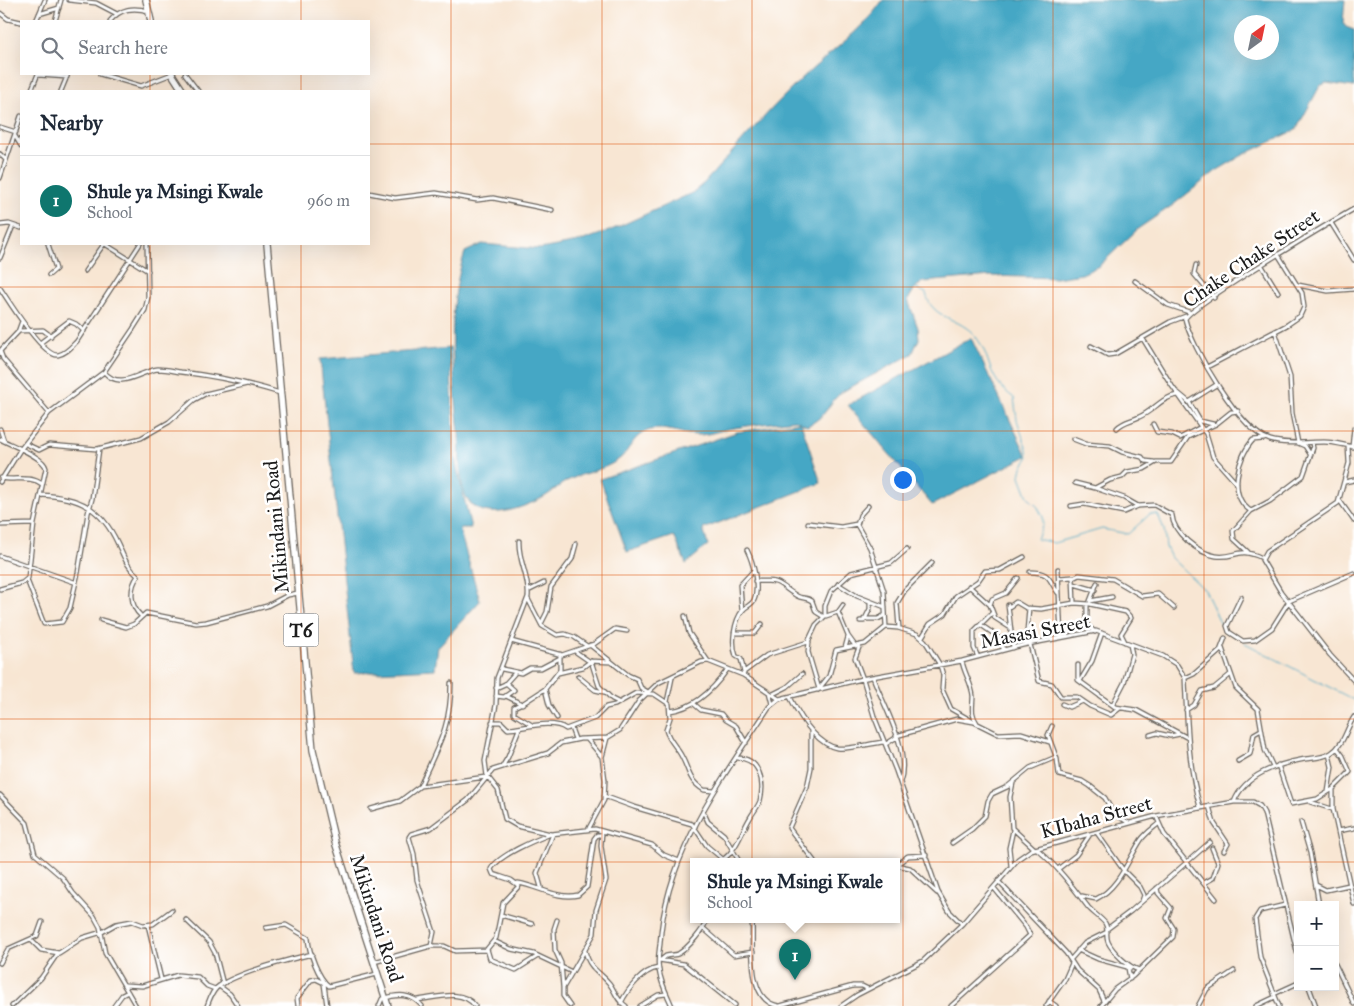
<!DOCTYPE html>
<meta charset="utf-8">
<style>
body{margin:0;font-family:"IM FELL Great Primer",serif;background:#f6f6f7;color:#1f2937}
.controls{position:absolute;right:15px;bottom:15px;display:grid;overflow:hidden;border-radius:0px;box-shadow:0 5px 20px #0002}
.controls button{width:45px;height:45px;display:grid;place-items:center;padding:0;border:0;border-bottom:1px solid #e0e1e3;background:#fff;color:#1f2937;font:25px sans-serif}
.compass{position:absolute;left:1234px;top:15px;width:45px;height:45px;border-radius:50%;background:#fff;box-shadow:0 5px 20px #0002;rotate:33deg}
.you{position:absolute;left:902px;top:479px;width:18px;height:18px;margin:-12px;border:4px solid #fff;border-radius:50%;background:#1a73e8;box-shadow:0 0 0 8px #1a73e833}
.badge{display:grid;place-items:center;width:32px;height:32px;border-radius:50%;background:#0f766e;color:#fff;font-size:16px;font-weight:700}
.pin{position:absolute;translate:-50% -41px;filter:drop-shadow(0 1px 2px #0008)}
.pin::after{content:'';position:absolute;top:26px;width:18px;height:15px;background:inherit;clip-path:polygon(0 0,100% 0,50% 100%)}
.popup{position:absolute;left:690px;top:858px;width:210px;height:65px;box-sizing:border-box;display:grid;place-content:center;border-radius:0px;background:#fff;filter:drop-shadow(0 1px 4px #0005);font-size:16px;white-space:nowrap;color:#747a83}
.popup b{font-size:19px;color:#1f2937}
.popup::after{content:'';position:absolute;left:50%;top:100%;margin-left:-10px;border:10px solid transparent;border-top-color:#fff}
.list{margin:0;padding:0;list-style:none}
h2{display:flex;justify-content:space-between;align-items:center;height:65px;margin:0;padding:0 20px;font-size:21px}
h2 small{font-size:16px;font-weight:400;color:#747a83}
.list li{display:grid;grid-template-columns:32px 1fr auto;gap:15px;align-items:center;box-sizing:border-box;height:90px;padding:0 20px;border-top:1px solid #e0e1e3}
.list b{display:block;font-size:19px;white-space:nowrap}
.list p{margin:0;font-size:16px;white-space:nowrap;color:#747a83}
.list em{font-size:16px;font-style:normal;color:#747a83}
.icon{flex:none;width:28px;height:28px;fill:none;stroke:currentColor;stroke-width:2;stroke-linecap:round;stroke-linejoin:round}
.map{position:relative;flex:none;width:1354px;height:1006px;overflow:hidden}
.search{position:absolute;background:#fff;box-shadow:0 5px 20px #0002;left:20px;top:20px;width:350px;height:55px;display:flex;align-items:center;gap:12px;box-sizing:border-box;padding:0 18px;border-radius:0px;color:#747a83;font-size:19px}
.panel{position:absolute;background:#fff;box-shadow:0 5px 20px #0002;left:20px;top:90px;width:350px;height:155px;border-radius:0px}
.map>svg:first-child{display:block}
.water{fill:#45a7c5;stroke:#306270;fill-rule:evenodd}
.lines{fill:none;stroke-linecap:round;stroke-linejoin:round}
.stream{stroke:#45a7c5;stroke-width:1}
.minor-casing{stroke:#69635c;stroke-width:5.5}
.trunk-casing{stroke:#69635c;stroke-width:8}
.minor{stroke:#fff;stroke-width:3}
.trunk{stroke:#fff;stroke-width:5.5}
.grid{fill:none;stroke:#de560d;stroke-width:1;stroke-opacity:0.55}
.labels{text-anchor:middle;stroke-width:5;stroke-linejoin:round;paint-order:stroke}
.shield{fill:#fff;stroke:#606060;stroke-width:1}
.shield-label{font-size:19px;font-weight:bold;fill:#1c1c1c}
.street-label{font-size:20px;fill:#1c1c1c;stroke:#fff}
</style>
<div class="map">
<svg width="1354" height="1006" viewBox="0 0 1354 1006">
<rect width="100%" height="100%" fill="#fff"/>
<filter id="ink" filterUnits="userSpaceOnUse"><feTurbulence type="fractalNoise" baseFrequency=".02" numOctaves="2"/><feDisplacementMap in="SourceGraphic" scale="10" xChannelSelector="R" yChannelSelector="G"/><feConvolveMatrix kernelMatrix="1 2 1 2 8 2 1 2 1" color-interpolation-filters="sRGB"/></filter>
<filter id="wash" filterUnits="userSpaceOnUse"><feTurbulence type="fractalNoise" baseFrequency=".0096" numOctaves="4" result="noise"/><feDisplacementMap in="SourceGraphic" scale="20" xChannelSelector="R" yChannelSelector="G"/><feGaussianBlur stdDeviation="1.12" result="paint"/><feColorMatrix in="noise" values="0 0 0 0 0 0 0 0 0 0 0 0 0 0 0 0 0 1.4 0 .05"/><feComposite in="paint" operator="in"/></filter>
<g filter="url(#wash)">
<rect width="100%" height="100%" fill="#f8e6d3"/>
<path class="water" d="M883,0h462l-2,23 3,4 8,3v57l-28,-4 -6,3 -24,44 -53,25 -27,16 -43,34 -34,23 -40,38 -17,8 -26,4 -65,-2 -68,6 -8,6 -7,12 10,28 1,11 -7,15 -70,38c-16,13 -13,23 -35,34l-6,-3 20,60 -118,46 5,16 -22,19 -12,-28 -47,16 -27,-73 137,-47 63,-10 -5,-2c-22,3 -45,5 -67,9 -10,2 -20,6 -30,6 -17,0 -31,-9 -48,-5 -18,5 -20,22 -32,30 -16,11 -33,12 -49,20 -9,4 -16,12 -25,17 -21,11 -60,27 -77,2 -9,-14 -7,-50 -8,-67 -6,-58 -13,-124 6,-180l17,-8 58,5 38,-7 31,-11 83,-38 12,-10c31,-34 61,-69 94,-101 28,-27 63,-50 85,-82zM1242,22h30v30h-30z
M971,338l56,118 -95,49 -84,-100z
M450,348l5,111 16,69h-11l1,7 19,66 -42,46 -3,22 -81,4 -34,-314z"/>
<g class="lines">
<path class="stream" d="M915,288l11,5c5,27 35,24 50,44 17,22 9,40 38,61l3,22 10,30 1,8 -6,9 -2,9 8,21 9,9 6,11v7l-6,15 17,4 48,-14 26,5 22,-20 8,1 6,14 2,18 5,11 34,32 17,37 5,4
M1245,643l109,57"/>
</g>
</g>
<g filter="url(#ink)">
<g class="lines">
<defs>
<path id="minor" d="M69,0l27,3 21,11
M0,13l8,6 13,3
M39,14l20,-6
M36,21l9,-21
M55,21l6,-21
M110,21c11,-13 23,-14 39,-10
M100,74l41,12 31,-12
M185,74l13,17
M38,75l29,2
M31,91l7,-17
M61,91l7,-17
M0,127l16,5
M15,136l6,10
M0,154l6,6
M0,178l21,-62
M369,193l26,5 41,-5 41,7 16,-2 59,12
M1354,209c-23,13 -164,97 -169,110 7,29 55,112 85,121 16,5 36,2 54,2 10,0 20,3 30,5
M1331,223l23,37
M0,225l9,-1 12,4
M48,244l8,25 -7,6
M105,244l43,27
M0,258l13,-32
M1196,265l-2,9 20,24
M1262,266l16,26
M85,271l19,-27
M1135,281l33,24 21,7
M1298,285l30,6 26,-2
M0,288c8,12 43,69 58,67 8,-1 14,-9 19,-14l63,-97
M19,331l24,-1 8,6
M1275,331l15,46 2,36 6,30 7,3 5,8
M1143,339l29,47 34,48 7,23 24,27
M40,343l29,-22 7,3 8,7
M1091,346l17,9 7,-1 55,-32 16,-6
M0,351l3,8 46,54
M0,351l18,-19 4,-11
M1207,367l80,-42 13,-9 4,-9 -2,-14 -23,-37
M104,372c17,19 36,-1 54,-3 8,0 16,2 23,3 34,4 67,11 99,21
M1177,392l12,10 11,19 13,3
M1189,402l27,-17
M1153,424l4,8 15,2 8,4 21,-11
M1117,428c7,-7 14,-7 22,-11 15,-6 22,-20 39,-22
M0,429l4,12
M0,439c11,6 44,18 46,29l-12,56 -6,54 -6,5 -22,6
M1073,439l13,5 24,2 12,6 20,5 3,4 9,1
M26,444l13,6 10,-5 48,4 44,-11 28,-16 25,-22 11,-6 42,-10
M1348,446l1,17 -11,40 -71,48 -5,9 19,32 49,63 24,26
M1352,447l2,-19
M1,478c14,3 29,-3 41,6
M0,482l20,-32 29,-37 55,-41 29,-43 12,-19 3,-13 -1,-53
M1345,482l9,-2
M1075,483l20,5 15,-8 12,-3 5,-5 17,-3 12,-7h15l17,-25 28,-13 15,-12 7,-1
M1095,488l29,10 14,8
M40,495c39,2 61,12 78,49 6,13 9,23 20,32 -9,12 -8,30 3,40
M1340,501l14,20
M868,506l-8,9 -3,10 13,23 14,43 2,36
M1071,506l13,-2 40,8 14,-6 16,-1 18,10c1,18 26,38 44,41 20,3 21,-10 46,2
M1251,511c-24,-15 -13,-55 2,-71l11,-1
M808,523l33,4 16,-3
M0,525l34,-1
M519,541c-1,20 11,37 9,56l-31,81 -1,27 -11,56 2,15 11,14 7,29 12,7 34,8 44,-5 57,16 12,10 15,6
M1248,552l-14,-13 -1,-8 18,-20 19,-10 33,-25 10,-28 -1,-5
M0,556l74,26
M1058,569l3,68
M1030,572c21,0 18,7 28,21
M1059,578l14,-1
M27,580l17,44 18,-2 8,-14 8,-35 10,-60 4,-14 7,-50
M755,581c30,0 19,1 42,15 5,3 10,1 15,5l4,11 8,5
M838,584l19,12 28,11
M1074,584l21,6
M969,586l21,19 5,13 14,9
M528,591l16,-8
M1241,597l-14,29 2,6 14,9 12,-1 17,-12 17,-27 65,-28
M528,599l14,27 15,9 8,-1 9,3 13,9
M1090,601l22,-4
M1090,601l7,-18
M1074,603l-1,-25 6,-3 34,4 29,17 16,-2 16,14
M1087,604v21l8,7
M990,605l2,-6 14,-6 12,-15
M1008,605l5,43
M1009,607l7,-5 10,6 15,1 33,-6 16,1 36,8 5,6 -10,16 4,8
M1029,608l-2,24 12,49 13,3 9,13h16l13,9 21,9 9,-7
M742,611l-2,-26 13,-14
M838,612l10,24 8,11
M685,616l4,17 19,28
M826,616l12,-4 5,-7
M864,619h14l7,-4
M101,620l25,7 8,-3 12,-11 50,10 10,-1 61,-16 21,-11 10,-2
M860,621h4l6,-12v-8
M541,624l6,-12 4,-25 21,-28 4,-15
M981,625l16,11 7,14
M899,628l-2,-25 8,-13 27,-27
M734,633h21l7,-9
M922,637l8,-13 15,-10 11,-18 22,-15 7,-10 15,-1 24,-13
M511,641l51,14 32,-11 21,-15 12,2
M809,642l-1,10 11,37
M590,645l38,30 9,4 4,9 7,4
M860,645l-5,13 8,21
M845,648l3,-11
M1222,648l14,40 22,21 7,41 8,17
M576,652l13,9 22,1
M978,657l-4,-9v-17l18,-18
M962,661c2,12 10,23 11,35 0,10 -3,17 4,27
M1078,665v15l37,27 21,3 50,27
M502,669l19,4 9,-5h11l19,-10
M744,672l23,-17 41,-13 8,-17 9,-9v-10l6,-15 20,-18 40,-10 16,-14
M558,673l25,-6 8,-6 8,25 13,13 6,3
M744,673l-3,-14 -5,-3c-5,-13 -2,-35 7,-46 3,-4 9,-5 11,-10 6,-13 -1,-38 -7,-50
M578,676l17,14 9,2
M873,677c11,30 38,74 27,105
M1185,678l9,-4 26,-23 5,-13
M863,679l11,37 22,55 42,121 11,19 13,13
M1080,681l12,-20 10,-28
M496,688l9,-4 9,-10
M818,690l11,-14 7,-26 29,-6 21,-17 12,1 19,6 8,7 15,24 3,10 -1,14 9,20 21,12
M769,692l3,12
M773,694l14,-7 15,-13
M496,696l8,1 10,-7 -8,-7
M506,696l16,8 23,-15
M790,697c9,18 26,47 47,51 12,2 34,-5 47,-6
M667,702l5,-24
M520,704l-6,3v7l18,11
M694,704l7,6 20,4 5,6 10,6 10,17
M1062,704l7,3 14,-6
M1113,704l11,-21 8,-29 -2,-9
M1186,710l8,-5 8,-14 12,-3 17,-14
M670,711c24,-3 43,-21 57,-41
M557,718l-8,-13 -4,-16 15,-19v-16
M492,722h9l7,7c17,-1 44,-10 58,0l29,-11 11,-11 9,-2 21,-12 18,1 15,10 1,14 -4,12c3,11 11,17 16,27 8,15 6,23 22,33l10,1
M1052,726l-4,9 9,24 2,16 23,6 8,5 15,12 8,15 16,10
M571,728l4,11
M811,731v37l-4,19 -18,41 25,33
M1150,735l7,-2 13,3 10,-2
M896,736l61,-17 17,3 24,12 23,-1 29,9
M587,739l15,18
M886,744l11,-7
M1337,748l6,8 7,16 -17,17v20l21,95
M1238,761l12,-7 4,-20 7,-4
M1278,765l13,39 26,-5 16,-10
M502,767l6,-10 11,-28
M1013,783l-3,14 2,31 23,21
M420,786c17,-39 31,-58 31,-103
M1328,792l4,-25 -3,-13
M0,795l27,28 8,31 28,24 10,15 21,23 6,11 5,26 31,53
M604,796l30,11 58,17 15,22 18,15
M1234,802c11,-28 44,-38 71,-43 8,-1 19,-1 26,-6 13,-8 15,-24 23,-36
M1310,802l22,7
M1209,806l5,17 14,21 -4,7
M371,809l29,-8 20,-15 66,-9
M703,811l5,11 16,13 15,26
M1156,816l8,18 52,65
M1301,822l9,31 9,52
M589,828l15,-28 1,-20 -3,-23 5,-19
M1338,831l16,-3
M1097,833l27,38 16,16 4,8 -2,6
M952,843l20,-14 13,-13 3,-15 4,-7 15,-7 23,-19 26,-11
M1037,849c20,17 35,37 51,58 5,6 12,10 17,16 4,6 0,12 3,19 5,10 20,25 31,28
M723,860c14,-11 18,-27 27,-42 3,-6 8,-11 10,-17 5,-19 0,-44 -24,-43
M896,865l14,3 27,25
M896,865l12,-9 18,-1
M1011,866l-2,-18 4,-18
M1058,869l18,-14 13,-19
M998,881l68,72 11,17 22,20 5,11
M518,883c20,3 40,17 60,12l9,-8 7,-48 3,-4h5
M1204,883l9,-5 5,-15 -6,-15
M1316,885l10,5 23,-5
M541,887l-4,-14 16,-39
M1082,896l14,3c23,-11 32,-39 45,-59 4,-6 11,-11 17,-16
M501,915l31,9
M752,919c2,24 -7,82 27,87
M186,920l23,22 6,11 8,31
M557,920l-3,9 1,21 6,13 2,25
M148,925l13,54
M266,928l20,-3 22,13c1,14 10,40 21,48l48,-12
M703,928l31,27 19,-3
M1107,929l24,-18 79,-69
M31,940l10,10 18,3 23,-15 20,-6 14,-8 16,-3 11,4 10,-1 19,-14
M494,941l17,8 23,5 38,18
M432,946h12l11,5 32,-1
M1078,950l20,9 33,9
M585,951c5,19 13,19 24,32 7,9 7,17 17,23
M538,956l-22,14 -26,-11 -3,-10 9,-11 7,-35 16,-17 -8,-6 -18,-6 -2,-5c8,-14 44,-29 60,-35
M1071,959l14,-16 22,-11
M659,960l25,4 51,41
M661,960l5,-4c4,-1 10,-1 12,-2 10,-6 26,-24 29,-35
M374,962l57,-16 3,-14 -17,-52 -3,-26 -5,-17 2,-3 20,-6 37,-28 25,-30 55,-17 13,-10 19,-4 27,-1 13,-8 19,-29 19,-18 43,-21 7,-1 35,14 36,24
M0,963l8,-14 29,-13 5,-14
M1335,964l19,40
M1128,968l2,11
M324,984l3,22
M125,985l17,1 36,-11 20,2 9,9 8,3
M219,986l11,8 8,12
M1309,987l7,19
M1274,994l24,-11
M417,1000c19,-2 45,-12 58,6
M1049,1001l7,5
M621,1003c6,-13 22,-33 37,-35
M12,1006l29,-28 17,-25
M114,1006l8,-11 6,-3
M207,1006c3,-7 5,-16 12,-20 21,-14 68,-26 93,-32
M298,1006l-1,-8 14,-18 5,-1 10,5
M379,1006l3,-7c16,-5 29,-6 40,7
M570,1006l-7,-10v-8l31,-54 2,-24 10,-30 -5,-34 1,-15
M640,1006l18,-11 8,-1
M672,1006c-5,-12 -11,-22 -13,-36 -2,-8 0,-18 1,-26 5,-89 62,-165 109,-237l10,-8 87,-21 96,-17 61,-16 73,-14 67,25 14,9 8,13c2,44 3,87 15,129
M780,1006l73,-20h9l6,3
M841,1006l16,-11 66,-34 39,-37 56,-65 13,-9 125,-34 78,-14h19l7,4 4,7 34,143
M951,1006l79,-71 -4,-8 -32,-39
M1046,1006l19,-27 7,-16
M1101,1006l14,-17 18,-13 40,-39 1,-8 -7,-11 4,-10 -13,-15 -1,-5
M1198,1006l9,-17 27,-18
M1256,1006l19,-9
M1279,1006l-19,-49 -5,-38 5,-8 25,-6"/>
<path id="trunk" d="M146,0l5,21
M172,74l11,17
M267,244l46,506 22,92 53,164"/>
</defs>
<use href="#minor" class="minor-casing"/>
<use href="#trunk" class="trunk-casing"/>
<use href="#minor" class="minor"/>
<use href="#trunk" class="trunk"/>
</g>
</g>
<path class="grid" d="M150,0v21M301,0v21M451,0v1006M602,0v1006M752,0v1006M903,0v1006M1053,0v1006M1204,0v1006M150,74v17M301,74v17M0,144h21M369,144h985M150,244v762M301,244v762M0,287h1354M0,431h1354M0,575h1354M0,719h1354M0,862h1354"/>
<g class="labels">
<rect class="shield" x="283.5" y="613.5" width="35" height="33" rx="4"/>
<g class="shield-label">
<text x="301" y="637">T6</text>
</g>
<g class="street-label">
<text transform="translate(1251 258) rotate(-34)" y="7">Chake Chake Street</text>
<text transform="translate(276 527) rotate(-95)" y="7">Mikindani Road</text>
<text transform="translate(1035 631) rotate(-11)" y="7">Masasi Street</text>
<text transform="translate(1096 817) rotate(-15)" y="7">KIbaha Street</text>
<text transform="translate(377 918) rotate(72)" y="7">Mikindani Road</text>
</g>
</g>
</svg>
<div class="controls">
<button>+</button>
<button>−</button>
</div>
<svg class="compass" viewBox="-18 -18 36 36"><path d="M0-13l5 13h-10z" fill="#e53935"/><path d="M0 13l5-13h-10z" fill="#747a83"/></svg>
<div class="you"></div>
<div class="pin badge" style="left:795px;top:980px">1</div>
<div class="popup"><b>Shule ya Msingi Kwale</b>School</div>
<div class="search"><svg class="icon" aria-label="search" viewBox="0 0 24 24"><circle cx="10" cy="10" r="6"/><path d="M15 15l6 6"/></svg>Search here</div>
<section class="panel">
<h2>Nearby<small></small></h2>
<ul class="list">
<li><span class="badge">1</span><div><b>Shule ya Msingi Kwale</b><p>School</p></div><em>960 m</em></li>
</ul>
</section>
</div>
